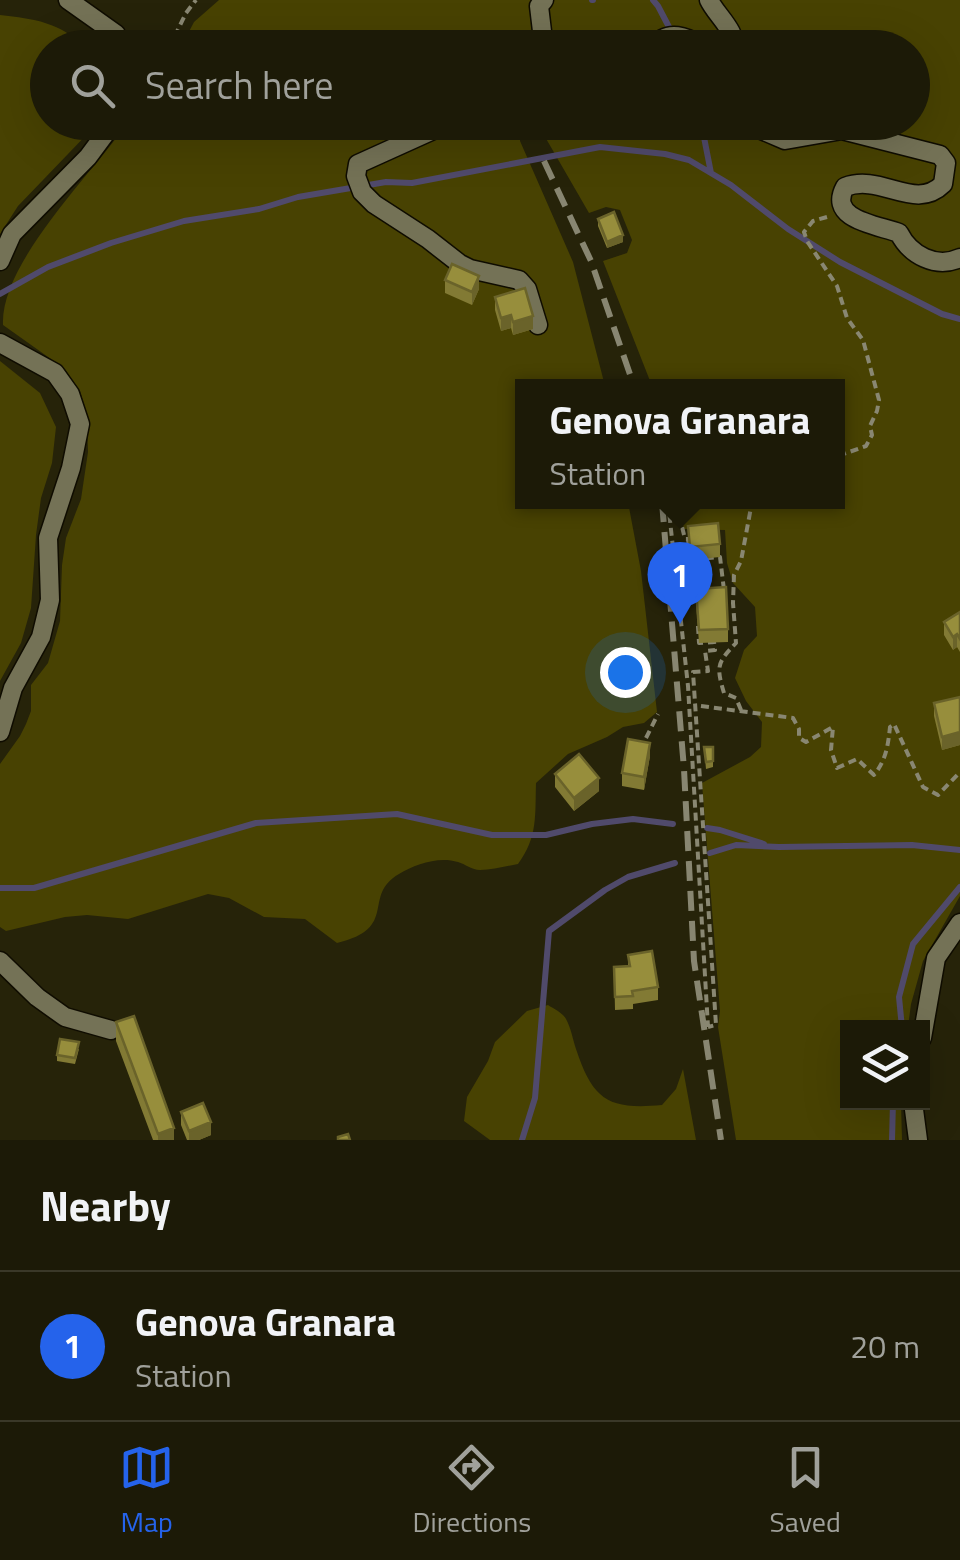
<!DOCTYPE html>
<style>
body{margin:0;font-family:"Titillium Web",sans-serif;background:#292715;color:#f1f3f6}
.controls{position:absolute;right:30px;bottom:30px;display:grid;overflow:hidden;border-radius:0px;box-shadow:0 10px 40px #0002}
.controls button{width:90px;height:90px;display:grid;place-items:center;padding:0;border:0;border-bottom:2px solid #3a3828;background:#1c1a07;color:#f1f3f6;font:50px sans-serif}
.you{position:absolute;left:625px;top:672px;width:35px;height:35px;margin:-25px;border:8px solid #fff;border-radius:50%;background:#1a73e8;box-shadow:0 0 0 15px #1a73e833}
.badge{display:grid;place-items:center;width:65px;height:65px;border-radius:50%;background:#2563eb;color:#fff;font-size:32px;font-weight:700}
.pin{position:absolute;translate:-50% -82px;filter:drop-shadow(0 2px 5px #0008)}
.pin::after{content:'';position:absolute;top:52px;width:35px;height:30px;background:inherit;clip-path:polygon(0 0,100% 0,50% 100%)}
.popup{position:absolute;left:515px;top:379px;width:330px;height:130px;box-sizing:border-box;display:grid;place-content:center;border-radius:0px;background:#1c1a07;filter:drop-shadow(0 2px 8px #0005);font-size:32px;white-space:nowrap;color:#a0a19b}
.popup b{font-size:38px;color:#f1f3f6}
.popup::after{content:'';position:absolute;left:50%;top:100%;margin-left:-20px;border:20px solid transparent;border-top-color:#1c1a07}
.list{margin:0;padding:0;list-style:none}
h2{display:flex;justify-content:space-between;align-items:center;height:130px;margin:0;padding:0 40px;font-size:42px}
h2 small{font-size:32px;font-weight:400;color:#a0a19b}
.list li{display:grid;grid-template-columns:65px 1fr auto;gap:30px;align-items:center;box-sizing:border-box;height:150px;padding:0 40px;border-top:2px solid #3a3828}
.list b{display:block;font-size:38px;white-space:nowrap}
.list p{margin:0;font-size:32px;white-space:nowrap;color:#a0a19b}
.list em{font-size:32px;font-style:normal;color:#a0a19b}
.icon{flex:none;width:55px;height:55px;fill:none;stroke:currentColor;stroke-width:2;stroke-linecap:round;stroke-linejoin:round}
.map{position:relative;flex:none;width:960px;height:1140px;overflow:hidden}
.search{position:absolute;background:#1c1a07;box-shadow:0 10px 40px #0002;left:30px;right:30px;top:30px;height:110px;display:flex;align-items:center;gap:25px;box-sizing:border-box;padding:0 35px;border-radius:55px;color:#a0a19b;font-size:38px}
.sheet{height:280px;background:#1c1a07}
nav{display:flex;justify-content:space-around;align-items:center;box-sizing:border-box;height:140px;border-top:2px solid #3a3828;background:#1c1a07;font-size:28px;color:#a0a19b}
nav a{display:grid;justify-items:center;gap:5px}
nav .on{color:#2563eb}
.map>svg:first-child{display:block}
.green{fill:#484202}
.lines{fill:none;stroke-linecap:round;stroke-linejoin:round}
.stream{stroke:#504a6b;stroke-width:6}
.street-casing{stroke:#0f0c00;stroke-width:21}
.path{stroke:#898772;stroke-width:4;stroke-dasharray:8 5;stroke-linecap:butt}
.street{stroke:#747256;stroke-width:18}
.rail{stroke:#888671;stroke-width:6;stroke-dasharray:20 10;stroke-linecap:butt}
.wall{fill:#827a34}
.shaded-wall{fill:#6a632a}
.building{fill:#978e3c;stroke:#6a632a;stroke-width:2.5}
</style>
<div class="map">
<svg width="960" height="1140" viewBox="0 0 960 1140">
<rect width="100%" height="100%" fill="#262309"/>
<path class="green" d="M219,0h741v896l-37,65 -12,43 -3,23 -60,1v74l53,1 1,37h-166l-18,-113 2,-16 -18,-228 48,-26 11,-10 1,-25 -16,-21 -11,-23 9,-28 13,-14 -2,-29 -22,-24 -6,-20 -2,-33 -41,-1 -6,-27h160v-116h-186l-49,-125 24,-8 5,-13 -12,-30 -14,-3 -17,6 -52,-90 -17,8v10l53,121 32,124h-83v116h106l13,69 16,141 -13,11 -21,4 -16,10 -39,17 -32,29c-1,32 2,54 -18,81 -12,2 -26,6 -38,6 -8,0 -15,-6 -22,-8 -19,-6 -43,2 -59,12 -38,22 1,54 -62,69l-32,-24 -41,-2 -35,-19 -21,-4 -80,25 -41,-4 -22,2 -59,14 -6,-4v-163l20,-28 6,-12 5,-13v-26l17,-22 12,-42 2,-56 4,-27 15,-39 7,-47 -1,-37 -7,-24 -15,-22 -62,-44c-3,-63 92,-154 124,-202l785,-1v-74l-731,-1 13,-25z
M0,15c35,4 59,7 85,32l-37,1v74l47,1 -2,5 -75,78 -18,28z
M0,361l40,32 16,34 -4,36 -11,35 -5,37 -5,73 -10,35 -21,38z
M548,1005c6,4 15,8 18,14 5,9 7,21 10,30 17,51 32,61 86,56l14,-16 7,-20 13,71h-206l-26,-19 3,-24 21,-36 7,-19 32,-31z"/>
<g class="lines">
<path class="stream" d="M592,0h1
M653,0l5,6 22,42
M701,122l10,51
M0,294l48,-27 63,-24 73,-22 75,-12 39,-12 88,-15 26,1 188,-36 65,7 24,6 42,25 57,44 52,33 102,52 18,5
M707,828l13,2 44,14
M710,853l26,-8 43,2 133,-2 48,5
M0,888h34l222,-65 141,-9 95,21h54l46,-11 41,-5 40,5
M902,1028l-3,-31 14,-53 47,-57
M522,1140l13,-42 14,-167 56,-41 23,-13 47,-14
M892,1140l1,-38"/>
<defs>
<path id="street" d="M68,0l48,34 3,14
M709,0c7,15 29,32 24,48
M544,48l-5,-42 5,-6
M653,48c15,-21 35,-10 55,0
M451,122l-93,42 -2,12 6,16 12,12 54,35 32,25 10,5 49,11 8,9 11,36
M743,122l42,18 57,-10 98,25 6,8 -3,21c-28,28 -62,-11 -98,3 -18,33 33,38 54,46 11,22 37,36 61,25
M0,261l12,-27 76,-77 26,-35
M0,343l55,30 15,21 10,30 -9,44 -23,70 2,62 -9,37 -28,51 -13,44
M0,961l37,36 28,20 46,13
M922,1038l14,-80 24,-35
M913,1102l5,38"/>
</defs>
<use href="#street" class="street-casing"/>
<path class="path" d="M169,48l17,-35 10,-13
M827,217l-14,4 -9,11 3,9 30,45 10,32 16,22 16,60 -2,11 -7,15 2,9 -6,11 -28,10
M668,502l20,184 20,341
M676,502l9,37h3l2,21 30,-3 4,33
M698,626l1,17 15,-1 1,8 -10,1 3,20 -15,1 23,353 -8,2
M701,706l92,12 6,11v9l7,4 27,-15 -2,23 6,18 20,-9 17,16c12,-15 14,-29 16,-48l4,-3 29,63 15,8 22,-23
M741,710l-5,-12 -12,-5c-8,-27 -7,-30 12,-50l-3,-40 1,-28 7,-14 11,-59
M646,738l12,-24"/>
<use href="#street" class="street"/>
<path class="rail" d="M544,161l47,100 43,125
M662,502l22,267 10,192 27,179"/>
</g>
<path class="wall" d="M598,219l25,23 -16,6 -9,-22z
M445,280l34,9 -7,16 -27,-12z
M495,297l38,32 -20,6 -2,-7 -10,3 -6,-21z
M688,526l32,18v13l-30,3z
M696,602l32,27v13l-29,1z
M960,612v40l-3,-5 -4,3 -9,-15v-13z
M960,697v48l-18,5 -8,-34v-13z
M704,747h9v20l-7,2z
M650,756l-6,34 -22,-4v-13z
M555,774l44,17 -25,20 -19,-24z
M628,955l30,32v13l-25,4v5l-18,1 -1,-43 14,-1z
M116,1022l58,118h-21l-37,-99z
M79,1049l-4,15 -18,-3v-6z
M181,1112l30,23 -12,5h-12l-6,-15z"/>
<path class="shaded-wall" d="M623,235v7l-16,6v-6z
M479,276v13l-7,16v-13z
M511,315v13l-10,3v-13z
M533,316v13l-20,6v-13z
M957,634v13l-4,3v-13z
M960,732v13l-18,5v-13z
M650,743v13l-6,34v-13z
M599,778v13l-25,20v-13z
M211,1122v13l-12,5h-10v-9z
M174,1128v12h-16v-6z"/>
<path class="building" d="M614,212l9,23 -16,7 -9,-23z
M452,264l27,12 -7,16 -27,-12z
M525,288l8,28 -20,6 -2,-7 -10,3 -6,-21z
M718,523l2,21 -30,3 -2,-21z
M726,587l2,42 -29,1 -3,-41z
M960,612v27l-3,-5 -4,3 -9,-15z
M960,697v35l-18,5 -8,-34z
M628,739l22,4 -6,34 -22,-4z
M704,747h9v14l-7,1z
M579,754l20,24 -25,20 -19,-24z
M652,951l6,36 -26,4 1,5 -18,1 -1,-30 16,-1 -2,-11z
M134,1016l40,112 -16,6 -42,-112z
M60,1039l19,3 -4,16 -18,-3z
M203,1103l8,19 -22,9 -8,-19z
M348,1134l2,6h-12v-3z"/>
</svg>
<div class="controls">
<button><svg class="icon" aria-label="layers" viewBox="0 0 24 24"><path d="M12 4l9 5-9 5-9-5zM3 14l9 5 9-5"/></svg></button>
</div>
<div class="you"></div>
<div class="pin badge" style="left:680px;top:624px">1</div>
<div class="popup"><b>Genova Granara</b>Station</div>
<div class="search"><svg class="icon" aria-label="search" viewBox="0 0 24 24"><circle cx="10" cy="10" r="6"/><path d="M15 15l6 6"/></svg>Search here</div>
</div>
<section class="sheet">
<h2>Nearby<small></small></h2>
<ul class="list">
<li><span class="badge">1</span><div><b>Genova Granara</b><p>Station</p></div><em>20 m</em></li>
</ul>
</section>
<nav>
<a class="on"><svg class="icon" aria-label="map" viewBox="0 0 24 24"><path d="M3 6l6-2 6 2 6-2v14l-6 2-6-2-6 2zM9 4v14M15 6v14"/></svg>Map</a>
<a><svg class="icon" aria-label="directions" viewBox="0 0 24 24"><path d="M12 3l9 9-9 9-9-9zM9 14v-3h6M13 9l2 2-2 2"/></svg>Directions</a>
<a><svg class="icon" aria-label="saved" viewBox="0 0 24 24"><path d="M7 4h10v16l-5-4-5 4z"/></svg>Saved</a>
</nav>
